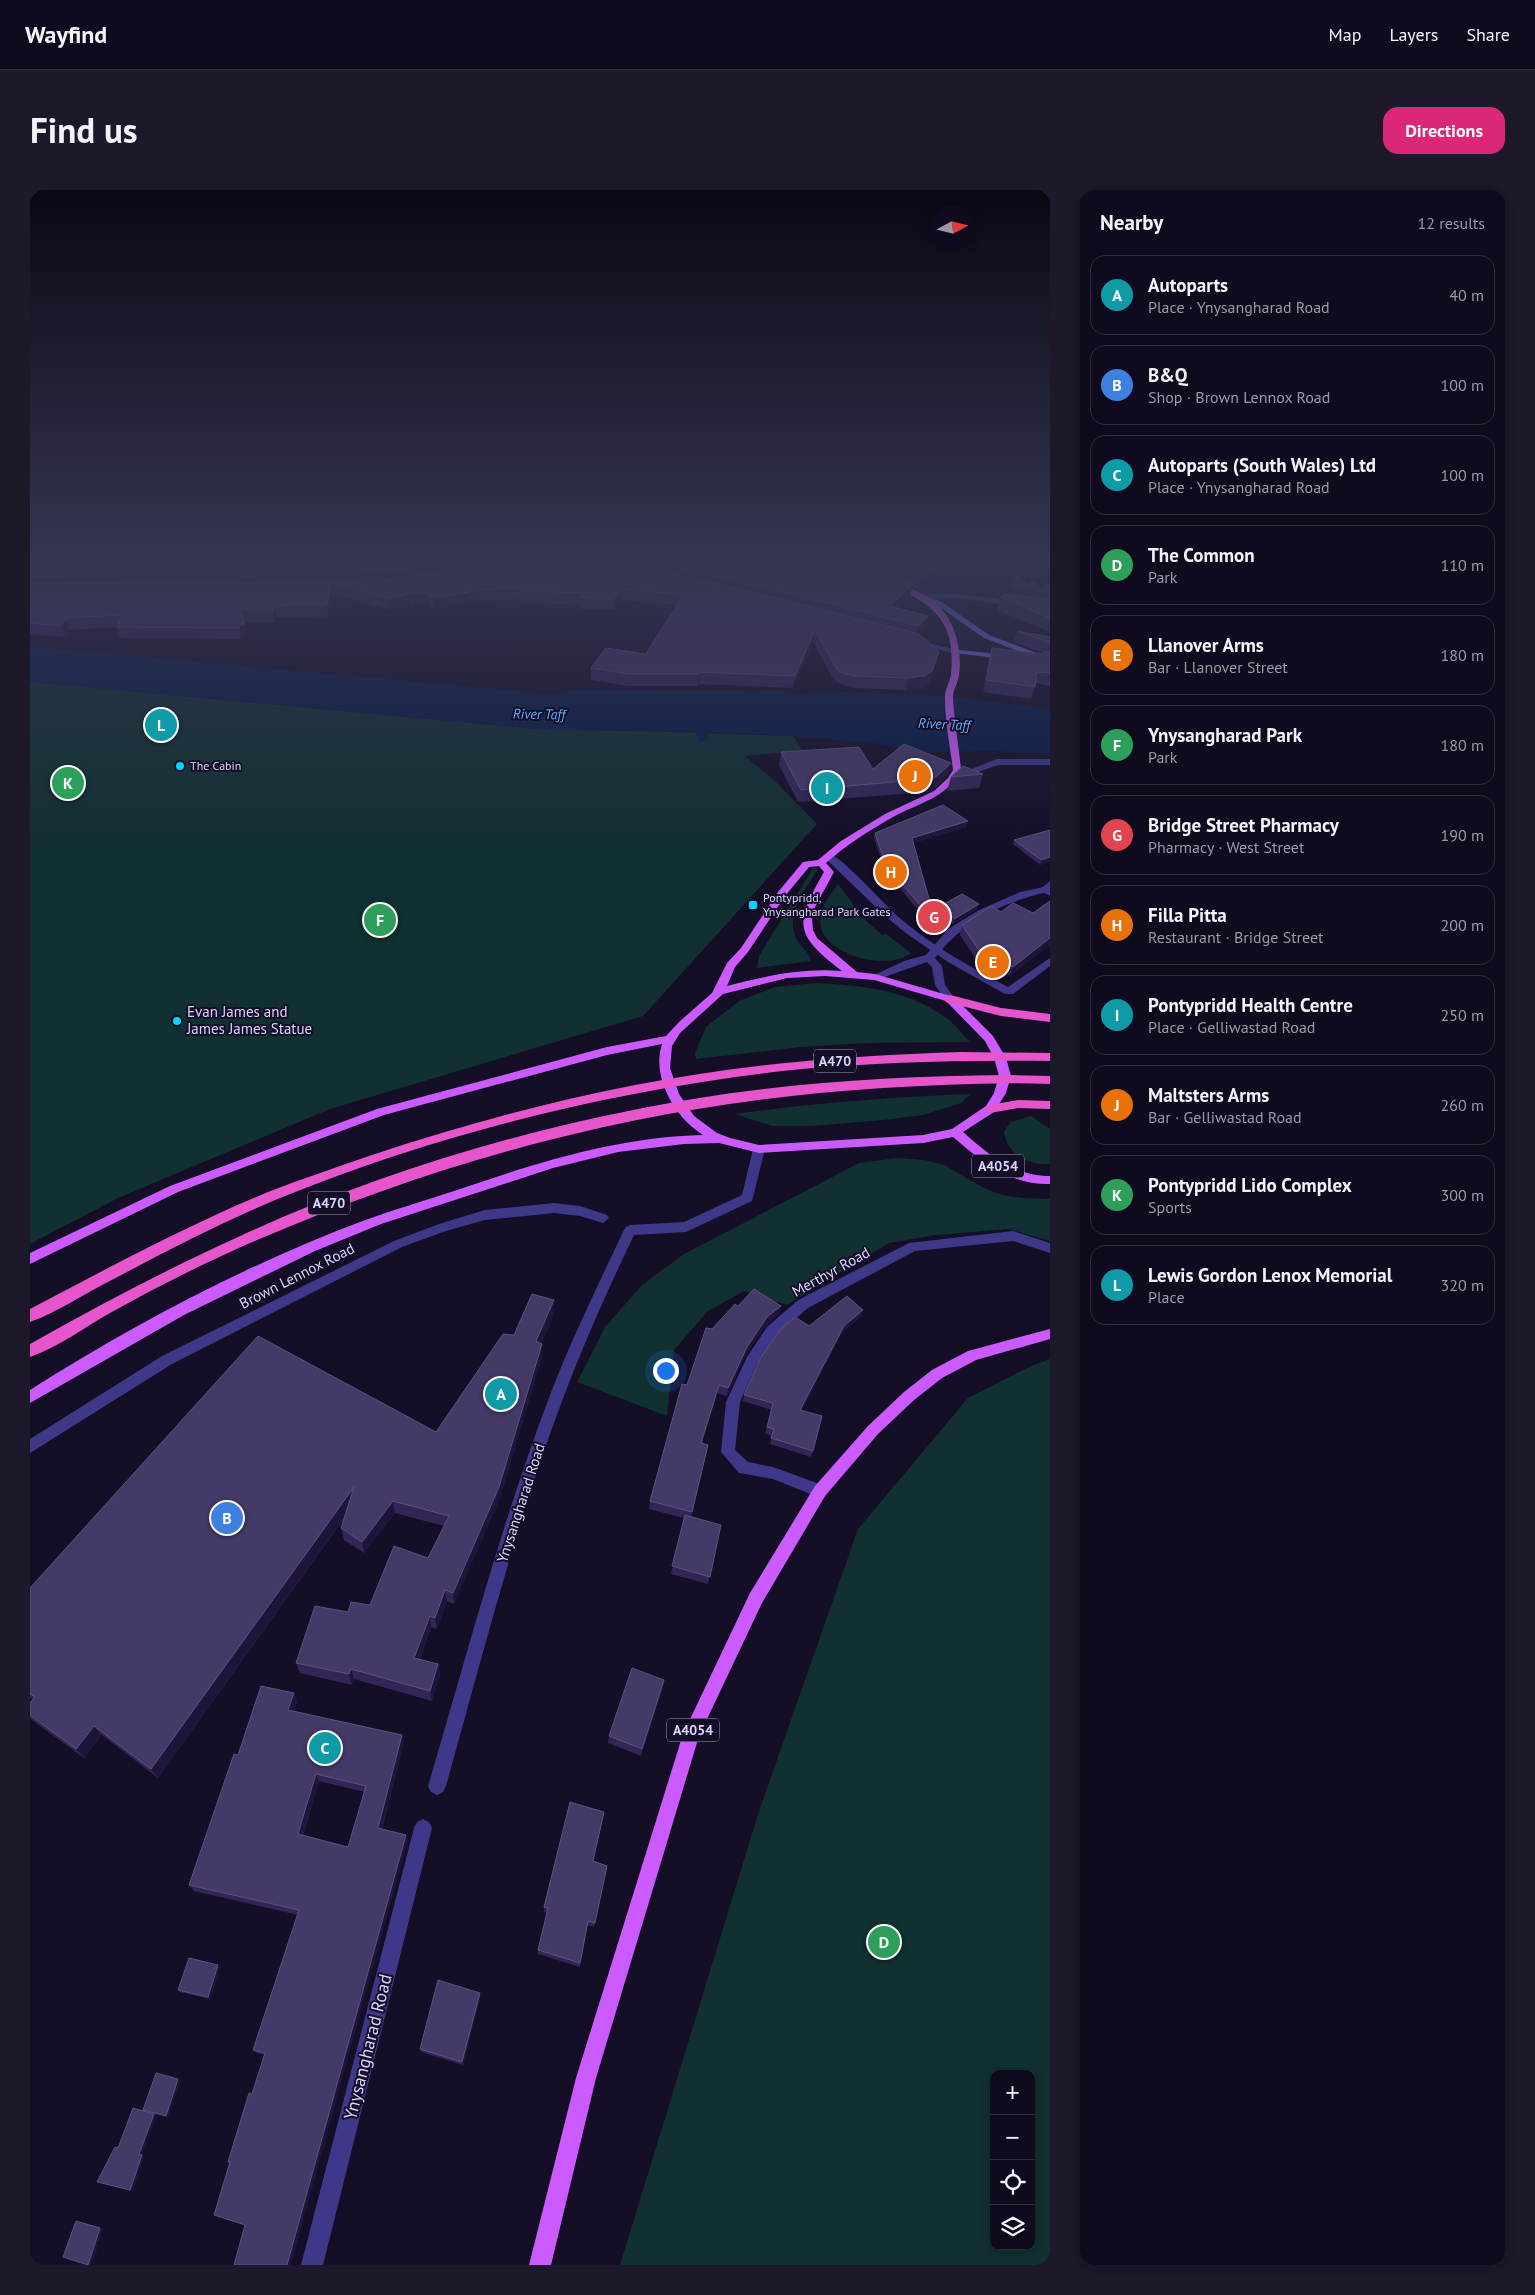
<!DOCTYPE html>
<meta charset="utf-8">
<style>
body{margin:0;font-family:"PT Sans",sans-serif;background:#1d182a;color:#f1f3f6}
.controls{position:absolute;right:15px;bottom:15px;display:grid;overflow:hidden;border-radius:10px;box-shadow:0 2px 12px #0003}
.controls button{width:45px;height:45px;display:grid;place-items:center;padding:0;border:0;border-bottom:1px solid #2f2b3b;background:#0f0a1d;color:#f1f3f6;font:25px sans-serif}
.compass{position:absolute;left:900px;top:15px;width:45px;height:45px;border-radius:50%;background:#0f0a1d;box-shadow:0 2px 12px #0003;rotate:83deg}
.you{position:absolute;left:635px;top:1180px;width:18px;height:18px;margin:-12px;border:4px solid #fff;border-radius:50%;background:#1a73e8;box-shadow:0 0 0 8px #1a73e833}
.badge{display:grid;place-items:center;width:32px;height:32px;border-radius:50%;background:#db2777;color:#fff;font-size:16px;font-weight:700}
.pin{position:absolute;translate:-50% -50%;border:2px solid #fff;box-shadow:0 1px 5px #0006}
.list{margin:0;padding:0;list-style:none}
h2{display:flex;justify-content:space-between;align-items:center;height:65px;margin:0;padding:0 20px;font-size:21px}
h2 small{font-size:16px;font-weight:400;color:#9b9aa4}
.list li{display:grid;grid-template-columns:32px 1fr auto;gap:15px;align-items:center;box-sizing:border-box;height:80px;margin:0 10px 10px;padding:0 10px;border:1px solid #2f2b3b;border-radius:15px}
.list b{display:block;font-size:19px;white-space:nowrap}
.list p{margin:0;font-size:16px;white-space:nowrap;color:#9b9aa4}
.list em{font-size:16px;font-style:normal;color:#9b9aa4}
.icon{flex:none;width:28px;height:28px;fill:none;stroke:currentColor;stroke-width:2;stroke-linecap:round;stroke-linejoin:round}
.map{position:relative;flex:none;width:1020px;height:2075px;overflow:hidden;border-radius:15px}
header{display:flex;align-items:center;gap:30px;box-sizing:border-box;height:70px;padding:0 25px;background:#0f0a1d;border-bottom:1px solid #2f2b3b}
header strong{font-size:24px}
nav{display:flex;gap:28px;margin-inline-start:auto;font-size:18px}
.intro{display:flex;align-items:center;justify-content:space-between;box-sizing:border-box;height:120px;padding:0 30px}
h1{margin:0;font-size:35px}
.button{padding:12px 22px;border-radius:15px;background:#db2777;color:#fff;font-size:18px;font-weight:700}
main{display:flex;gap:30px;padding:0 30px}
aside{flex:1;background:#0f0a1d;border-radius:15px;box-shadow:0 2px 12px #0003}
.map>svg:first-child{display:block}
.green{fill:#113031;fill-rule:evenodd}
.water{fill:#081b46}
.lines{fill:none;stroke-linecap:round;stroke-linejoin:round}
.minor{fill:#3f3788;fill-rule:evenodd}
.tertiary{fill:#3f3788;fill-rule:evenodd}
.secondary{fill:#786bff;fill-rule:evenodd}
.primary{fill:#cc5bff;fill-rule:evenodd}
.trunk{fill:#e655cc;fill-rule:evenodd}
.wall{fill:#332656;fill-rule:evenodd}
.shaded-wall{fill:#1f153b}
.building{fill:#453968;stroke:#5d5180;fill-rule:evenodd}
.poi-dot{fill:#00d6ff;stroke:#140e27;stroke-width:2}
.labels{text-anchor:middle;stroke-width:4;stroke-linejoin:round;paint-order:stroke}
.far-poi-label{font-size:12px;fill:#dcd4ff;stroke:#140e27;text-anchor:start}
.far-water-label{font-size:14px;font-style:italic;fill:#62adff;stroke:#140e27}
.shield{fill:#140e27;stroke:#a099be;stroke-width:1}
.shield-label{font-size:14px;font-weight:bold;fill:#dcd4ff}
.poi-label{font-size:15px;fill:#dcd4ff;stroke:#140e27;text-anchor:start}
.street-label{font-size:15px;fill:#dcd4ff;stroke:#140e27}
.near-street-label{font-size:18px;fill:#dcd4ff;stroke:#140e27}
</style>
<header>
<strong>Wayfind</strong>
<nav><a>Map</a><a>Layers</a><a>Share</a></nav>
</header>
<div class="intro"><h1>Find us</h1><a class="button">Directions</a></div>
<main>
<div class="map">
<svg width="1020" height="2075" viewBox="0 0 1020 2075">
<rect width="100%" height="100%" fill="#140e27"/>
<path class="green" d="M0,492l518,48 36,-1 209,7 9,14 -57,6 32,27 40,41 -174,192 -313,93 -212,89 -88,46z
M783,678l5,1c-12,20 -33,45 -22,69 4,8 14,15 15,23l-54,7 2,-12z
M808,694l18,24 -3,1 29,26 4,-1 25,19c-23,19 -91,2 -91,-32 0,-14 10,-26 18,-37z
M787,793c47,3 88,6 128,34 9,6 17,17 25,25l-104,1 -65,4 -105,12 -1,-6 11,-26 33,-26 36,-14z
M941,904l-10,9 -38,12 -40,5 -72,6h-39l-37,-12c79,-11 156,-17 236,-20z
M1001,926l19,13v35c-22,2 -44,-11 -46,-33l7,-9z
M867,968c16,1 33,1 49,8 17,9 32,21 51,27 16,6 36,5 53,6v42l-42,-12 -72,6 -47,8 -102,62 -43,-14 -36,20 -34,39 -7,66 -90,-34 28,-55 37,-42 42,-31 175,-91z
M1020,1169v906h-430l139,-454 99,-282 110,-131 63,-32zM964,1884h37v172h-37z"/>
<path class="water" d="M0,457l522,47 23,-4 212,1c10,4 20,5 30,0l120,4 113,14v45l-53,-3 -73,1 -54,-9 -77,-7 -86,-4 1,8 -9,2 -3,-10 -148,-2 -518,-48z"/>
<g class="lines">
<path class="minor" d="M656,367h7l-16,23 7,3 -4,2 -11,-1 -1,-2z
M928,404l33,4 27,6 -4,2 -56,-8 -35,1 -4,-2 16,-3z
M884,450l40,9 4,2 -4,2 -40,-9z
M967,569h53v6h-52l-38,13 -7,-2z
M798,663c16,5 57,53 74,67 32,27 69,47 106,67l42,-29v8l-37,28h-8l-57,-32 -41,-28 -22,-18 -60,-58v-4z
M1020,691v15l-11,-6z
M729,955l6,4 -13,52 -66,31 -52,3c-26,54 -51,110 -72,166 -47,126 -80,256 -116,385l-3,6 -6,3 -6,-3 -3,-6c38,-128 72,-258 119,-383 22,-59 50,-116 77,-173l2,-3 4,-2 54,-3 58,-27 11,-46z
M524,1013l26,3 27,9 2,3 -6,5 -23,-7 -26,-3 -69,7 -39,11 -44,16 -230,117 -142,89v-14l132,-83 232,-115 45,-17 46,-14z
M983,1041l37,12v10l-37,-12 -98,10 -107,57 -31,27 -20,29 -17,38 -5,48 13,12 25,5 52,19 2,5 -2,5 -5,2 -47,-19 -34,-6 -18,-21 5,-50 21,-45 20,-30 31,-27 111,-57z
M393,1629l6,3 3,6 -109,437h-22l113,-437 3,-6z"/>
<path class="tertiary" d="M1014,697l3,1v4c-45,11 -83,28 -112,66l7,8 3,19 10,14 -1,2h-8l-11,-16 -3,-18 -5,-5 -48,17 -4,1 -5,-3 34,-16 22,-6 22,-26 31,-19 41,-18z"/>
<path class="secondary" d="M893,405l19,7 47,33 61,23v5l-66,-25 -47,-33 -17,-6 -1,-2z
M921,459l55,6 4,2 -4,2 -52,-6h-3z"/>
<path class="primary" d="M863,392c9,0 20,8 29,12 30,14 41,50 37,81 -1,8 -6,15 -6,22 1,25 6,49 8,73 -14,28 -42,33 -68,47 -23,13 -47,28 -67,46l8,9 -19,35 -3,12 1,11 4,8 40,34 18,2 79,23 39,39 13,22 5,18 -5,17 -12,19 -31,20c26,23 51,44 87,44v8c-40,1 -68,-22 -97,-47l-30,6 -164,10 -40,-10 -35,1 -66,8 -65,16 -172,56 -66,27 -131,64 -154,88v-13c102,-65 216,-125 330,-168 32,-12 64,-21 97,-32 79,-27 160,-53 246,-55 -28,-17 -52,-58 -41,-91l-55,11 -223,60 -206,77 -148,72v-11l140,-67 207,-77 230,-62 59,-11 13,-14 33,-29 15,-30 14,-15 37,-56 25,-30 15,-2 23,-19 44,-27 49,-23 14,-13 5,-8c-3,-24 -8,-49 -8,-73 0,-8 5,-15 6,-23 5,-51 -15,-68 -58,-88zM789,676l5,6c-30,52 -30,62 18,99 -41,-3 -75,5 -115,15l8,-19 13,-15 37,-56 24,-29zM795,786l49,4 72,21 39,40 9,17 5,18 -5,17 -8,13 -34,23 -29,6 -164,10 -29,-7 -13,-5 -23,-17 -15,-22 -9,-26 2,-22 8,-13 43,-39 64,-16z
M1020,1139v10l-74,21 -34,18 -28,22 -36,34 -53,62 -63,107 -63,133 -103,342 -45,187h-22l47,-187 107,-344 67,-141 65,-107 53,-60 36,-34 28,-22 36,-19z"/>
<path class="trunk" d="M920,805l51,13 49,6v8l-49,-6 -55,-14 -2,-3z
M931,862l89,1v8c-89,-1 -179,1 -268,10 -171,20 -342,62 -502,127 -60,25 -117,55 -174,85 -24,12 -50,30 -76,39v-13c78,-41 156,-83 238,-117 33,-13 67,-24 101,-36 135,-45 274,-79 416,-93 58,-6 117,-9 176,-11z
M976,885l44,1v8c-56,-2 -111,1 -167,4 -224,14 -427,66 -633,155 -48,21 -95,45 -140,70 -25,14 -53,35 -80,44v-13c68,-38 135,-74 206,-106 144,-67 301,-113 457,-139 103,-17 208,-23 313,-24z
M988,910l32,1v8l-32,-1 -28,5 -6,-4 6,-4z"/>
</g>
<path class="wall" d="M0,367h56l-4,6h9l-2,-6h594l-12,17 8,2 1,-7 8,-12h256l-3,10 -23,22 -6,-3 -2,10 -13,12 31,8 -3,11 -6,7 20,18 -3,11 -7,20 -8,5 -15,2 -54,-2 -12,-4 -7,-5 -20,-37 -20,46 -95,-4 -1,2h-69l-37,-6v-12l55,-14 31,-49 -56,-5 -7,10 -35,-1v-4l-58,-3v-3l-41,2 -47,8 -4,-5 -15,3 -2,-2 -23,5 -56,-17 -5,24 -52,1 -1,4h-31l3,15h-6l1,2 -122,-1 -3,-11 -48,3 -5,7 -34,-3zM210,387l20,5 1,1h-20z
M997,395l13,4 10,-2v45l-53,-22 4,-13 9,-3 2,-8z
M987,441l33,6v49l-14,-3 -5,16 -48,-7 9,-44 49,6 2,-1 -29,-11z
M751,562l92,17 74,6 -14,14 -6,3 -129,10 -19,-37z
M953,584l-4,14 -32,3 4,-14z
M938,631l-2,6 -53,16 23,81 -1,6 -50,-59 -11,-33 1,-5z
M984,650l36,21 -10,4 -27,-21z
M1020,711v44l-41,31 -34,-18 -15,-23 2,-10 39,-13 32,1z
M914,714h35l-2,5 -24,15 -11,-16z
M524,1110v14l-13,30h1v13l-42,141 -46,106 -7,-3 -10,28 -6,-2 -11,32 18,5 2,10 -8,27 -78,-22 -2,6 -52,-12 -4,-10 52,-51 22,-7 58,-47 16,-32 -49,-13 -31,40 -20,-13 -3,-12 4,-11 -187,261 -56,-43 -18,23 -52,-38 -2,-2v-15l3,-3 -3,-3v-109l406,-156 78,-97z
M708,1116l41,8 -14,12 -20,30 -18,40 -10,-3 -15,50 6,2 -17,72 30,8 -13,59 -37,-10 13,-56 -35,-9 1,-8 37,-116 25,-56z
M831,1127l-19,15 -40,78 11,41 -2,6 -41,-13 2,-8 -7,-3 7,-23 -29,-9 1,-6 65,-69z
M634,1490l-1,7 -22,69 -33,-13 1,-7z
M264,1503l3,8 -3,10 108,24 2,7 -22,87 26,12 -163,384 7,-131 13,-39 -8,-2 -4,-3 45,-135 -104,-24 -5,-6 49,-130zM289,1591l46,11 -17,55 -45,-11z
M573,1627l-10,44 14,5 -13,61 -6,-2 -8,42 -42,-13v-4l9,-38h-3v-5z
M188,1775l2,2 -10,32 -30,-7 -2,-2z
M450,1803v4l-17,68 -42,-13 -1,-3z"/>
<path class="shaded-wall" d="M48,367h8l-6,9z
M459,367h25v8l-127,17 -1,-11z
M646,367h7l-15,22 1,-12z
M913,367h1l-3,10 -23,22 3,-12z
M302,392l1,11 -5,24 -1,-12z
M883,395l-3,11 -23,22 2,-12z
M591,399v11l-7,10v-11z
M450,400v11l-47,8v-11z
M381,403l1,12 -23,5 -1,-11z
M398,403l1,11 -15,3 -1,-12z
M244,416l2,12 -1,4 -2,-12z
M898,426l-3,11 -10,11 3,-12z
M36,428l3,12 -5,7 -3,-11z
M215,435l2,12h-6l-2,-11z
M785,440l-2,12 -20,46 2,-12z
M909,462l-3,11 -7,20 -8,5 -15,2 2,-12z
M669,482l-1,12 -1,2 1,-12z
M921,573l-4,12 -14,14 -6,3 3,-13z
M938,631l-2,6 -56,17 2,-6z
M1020,667v4l-10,4 1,-5z
M949,714l-2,5 -24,15 1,-5z
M1020,748v7l-41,31 4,-9z
M524,1110v14l-18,40v-13z
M751,1116l-2,8 -14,12 -20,30 -18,40 1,-8 19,-41 20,-30z
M833,1120l-2,7 -19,15 -43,84 1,-6 44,-84z
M512,1154v13l-42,141 -46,106 -1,-11z
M689,1195l-2,8 -18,58 2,-8z
M324,1297l3,12 -199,279 -7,-9z
M363,1311l2,12 -31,40 -2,-11z
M415,1400l2,11 -10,28 -2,-11z
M400,1426l1,11 -15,41 -2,-10z
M408,1474l2,10 -8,27 -2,-10z
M321,1479l3,10 -2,6 -3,-11z
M634,1490l-1,7 -22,69 1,-7z
M264,1503l3,8 -5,17 -4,-8z
M64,1536l8,9 -18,23 -8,-9z
M372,1545l2,7 -24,92 -2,-6z
M286,1584l3,7 -18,60 -3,-7z
M376,1645l2,6 -117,424h-4z
M188,1775l2,2 -10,32 -2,-2z
M450,1803v4l-17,68 -1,-3z
M148,1889l3,1 -13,37 -2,-1z
M124,1924l3,1 -15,40 2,1 -11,35 -3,-1 9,-36z
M46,2031l27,8 -11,36h-4z"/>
<path class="building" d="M114,367h345l-103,14 -125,4 -2,-4 -48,-11z
M582,367h64l-7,10z
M658,367h166l9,4 50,24 -24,21 39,10 -10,10 -135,-34 -103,-23z
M844,367h69l-22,20z
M0,371l181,7 28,7 -209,1z
M484,372l95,3 60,9 75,16 175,44 20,18 -7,19 -8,5 -16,2 -54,-2 -12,-3 -6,-5 -21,-38 -20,46 -96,-4 -1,2h-69l-38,-6 15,-20 40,6 37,-59 -62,-6 -7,10 -34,-1 1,-5 -60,-2 1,-3 -42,2 -47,8 -5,-5 -15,2 -2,-2 -23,6 -56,-17 -5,23 -53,1 -1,4h-33l5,15 -6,1 1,2 -123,-1 5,-12 -56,3 -5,8 -31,-3v-40l245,-1 111,-3z
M987,384l10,11 8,-3 5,7 7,-5 3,3v6l-38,-7z
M979,404l41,6v18l-49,-21z
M987,441l33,6v6z
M962,458l49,6 6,-3 3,1v21l-13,-1 -2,15 -49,-7z
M874,554l47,19 -15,14 -6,2 -129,11 -20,-38 78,-5 14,22z
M933,576l20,8 -32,3z
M913,615l25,16 -56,17 24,86 -50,-59 -11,-32z
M1020,640v27l-9,3 -27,-20z
M932,704l17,10 -25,15 -10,-15z
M1020,711v37l-37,29 -35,-18 -16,-24 29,-19 10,6 12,-9 20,10z
M724,1099l27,17 -14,11 -20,30 -19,41 -9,-3 -18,58 7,2 -16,67 -42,-11 32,-117 5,1 19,-57 6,1 23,-25 3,2z
M502,1104l22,6 -18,41 6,3 -43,143 -46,106 -8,-3 -10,28 -5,-2 -16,42 24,6 -8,27 -79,-22 -2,5 -53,-11 19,-57 33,6 3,-10 19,3 24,-59 34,12 21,-42 -56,-15 -31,41 -21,-14 13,-41 -203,282 -57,-43 -18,23 -46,-34v-12l5,-6 -5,-3v-106l228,-252 178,96 67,-98 11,1z
M817,1106l16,14 -19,16 -44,84 22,6 -9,35 -42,-13 3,-9 -7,-2 6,-24 -29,-8 16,-36 20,-29 15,-13 14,9z
M655,1325l36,10 -11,52 -38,-11z
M602,1478l32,12 -22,69 -33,-13z
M231,1496l33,7 -6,17 114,25 -24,93 28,7 -119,430h-53l11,-40 -31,-10 16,-53h-2l21,-69 3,1 13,-41 -12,-3 46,-140 -110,-25 45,-131 4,1zM286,1584l50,12 -18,61 -50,-13z
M540,1612l34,10 -11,49 14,5 -12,57 -7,-2 -8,42 -42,-13 10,-42 -4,-1z
M159,1768l29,7 -10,32 -30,-7z
M408,1790l42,13 -18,69 -42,-13z
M126,1883l22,6 -12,37 -23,-6z
M103,1918l21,6 -15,40 3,1 -12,35 -33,-8 18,-35 3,1z
M46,2031l24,7 -12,37 -25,-8z"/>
<linearGradient id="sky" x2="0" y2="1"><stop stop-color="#0b0815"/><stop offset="0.56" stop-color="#343652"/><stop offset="1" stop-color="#343652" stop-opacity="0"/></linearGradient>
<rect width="1020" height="658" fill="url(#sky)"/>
<g class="poi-dot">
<circle cx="150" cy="576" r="5"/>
<rect x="718" y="710" width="10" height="10" rx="2.5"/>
<circle cx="147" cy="831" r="5"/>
</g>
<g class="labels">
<g class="far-poi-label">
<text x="160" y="580">The Cabin</text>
<text x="733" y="712">Pontypridd,<tspan x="733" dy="14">Ynysangharad Park Gates</tspan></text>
</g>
<g class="far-water-label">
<text transform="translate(509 524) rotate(1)" y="5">River Taff</text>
<text transform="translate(914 534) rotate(3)" y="5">River Taff</text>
</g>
<g class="shield">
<rect x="784" y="859.5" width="42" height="23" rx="4"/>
<rect x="942" y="964.5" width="52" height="23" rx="4"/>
<rect x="278" y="1001.5" width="42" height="23" rx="4"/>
<rect x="637" y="1528.5" width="52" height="23" rx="4"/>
</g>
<g class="shield-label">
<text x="805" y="876">A470</text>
<text x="968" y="981">A4054</text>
<text x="299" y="1018">A470</text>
<text x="663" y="1545">A4054</text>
</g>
<g class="poi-label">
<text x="157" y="827">Evan James and<tspan x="157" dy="17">James James Statue</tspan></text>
</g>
<g class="street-label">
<text transform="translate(801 1082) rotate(-29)" y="5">Merthyr Road</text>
<text transform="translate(267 1086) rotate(-27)" y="5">Brown Lennox Road</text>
<text transform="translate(491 1313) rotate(-72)" y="5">Ynysangharad Road</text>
</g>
<g class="near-street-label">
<text transform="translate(338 1857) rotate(-76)" y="6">Ynysangharad Road</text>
</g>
</g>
</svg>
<div class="controls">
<button>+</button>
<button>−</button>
<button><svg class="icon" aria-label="locate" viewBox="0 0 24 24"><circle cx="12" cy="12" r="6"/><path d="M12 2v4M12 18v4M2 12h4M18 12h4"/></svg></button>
<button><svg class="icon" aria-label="layers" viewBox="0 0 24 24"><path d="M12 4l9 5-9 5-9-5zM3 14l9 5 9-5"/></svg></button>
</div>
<svg class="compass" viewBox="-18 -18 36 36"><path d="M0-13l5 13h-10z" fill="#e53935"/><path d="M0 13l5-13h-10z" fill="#9b9aa4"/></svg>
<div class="you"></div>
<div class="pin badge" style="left:471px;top:1204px;background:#0f9aa8">A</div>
<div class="pin badge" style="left:197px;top:1328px;background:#3f7fe0">B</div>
<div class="pin badge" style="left:295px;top:1558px;background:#0f9aa8">C</div>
<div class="pin badge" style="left:854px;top:1752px;background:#2e9e5b">D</div>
<div class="pin badge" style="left:963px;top:772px;background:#e8710a">E</div>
<div class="pin badge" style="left:350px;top:730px;background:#2e9e5b">F</div>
<div class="pin badge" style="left:904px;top:727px;background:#e0444e">G</div>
<div class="pin badge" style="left:861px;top:682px;background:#e8710a">H</div>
<div class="pin badge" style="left:797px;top:598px;background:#0f9aa8">I</div>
<div class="pin badge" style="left:885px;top:586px;background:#e8710a">J</div>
<div class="pin badge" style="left:38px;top:593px;background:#2e9e5b">K</div>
<div class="pin badge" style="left:131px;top:535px;background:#0f9aa8">L</div>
</div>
<aside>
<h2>Nearby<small>12 results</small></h2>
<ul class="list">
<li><span class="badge" style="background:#0f9aa8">A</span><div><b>Autoparts</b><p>Place · Ynysangharad Road</p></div><em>40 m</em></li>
<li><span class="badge" style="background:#3f7fe0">B</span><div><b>B&amp;Q</b><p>Shop · Brown Lennox Road</p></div><em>100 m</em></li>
<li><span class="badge" style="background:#0f9aa8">C</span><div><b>Autoparts (South Wales) Ltd</b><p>Place · Ynysangharad Road</p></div><em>100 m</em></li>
<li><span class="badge" style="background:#2e9e5b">D</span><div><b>The Common</b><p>Park</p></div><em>110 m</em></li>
<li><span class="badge" style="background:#e8710a">E</span><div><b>Llanover Arms</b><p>Bar · Llanover Street</p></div><em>180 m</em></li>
<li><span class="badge" style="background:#2e9e5b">F</span><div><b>Ynysangharad Park</b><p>Park</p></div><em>180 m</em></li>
<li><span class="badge" style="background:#e0444e">G</span><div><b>Bridge Street Pharmacy</b><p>Pharmacy · West Street</p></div><em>190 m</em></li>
<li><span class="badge" style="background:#e8710a">H</span><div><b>Filla Pitta</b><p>Restaurant · Bridge Street</p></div><em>200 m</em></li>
<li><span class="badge" style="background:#0f9aa8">I</span><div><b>Pontypridd Health Centre</b><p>Place · Gelliwastad Road</p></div><em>250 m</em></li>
<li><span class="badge" style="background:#e8710a">J</span><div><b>Maltsters Arms</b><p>Bar · Gelliwastad Road</p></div><em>260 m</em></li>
<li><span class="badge" style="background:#2e9e5b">K</span><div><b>Pontypridd Lido Complex</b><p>Sports</p></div><em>300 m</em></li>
<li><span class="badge" style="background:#0f9aa8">L</span><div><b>Lewis Gordon Lenox Memorial</b><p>Place</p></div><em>320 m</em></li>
</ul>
</aside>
</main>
